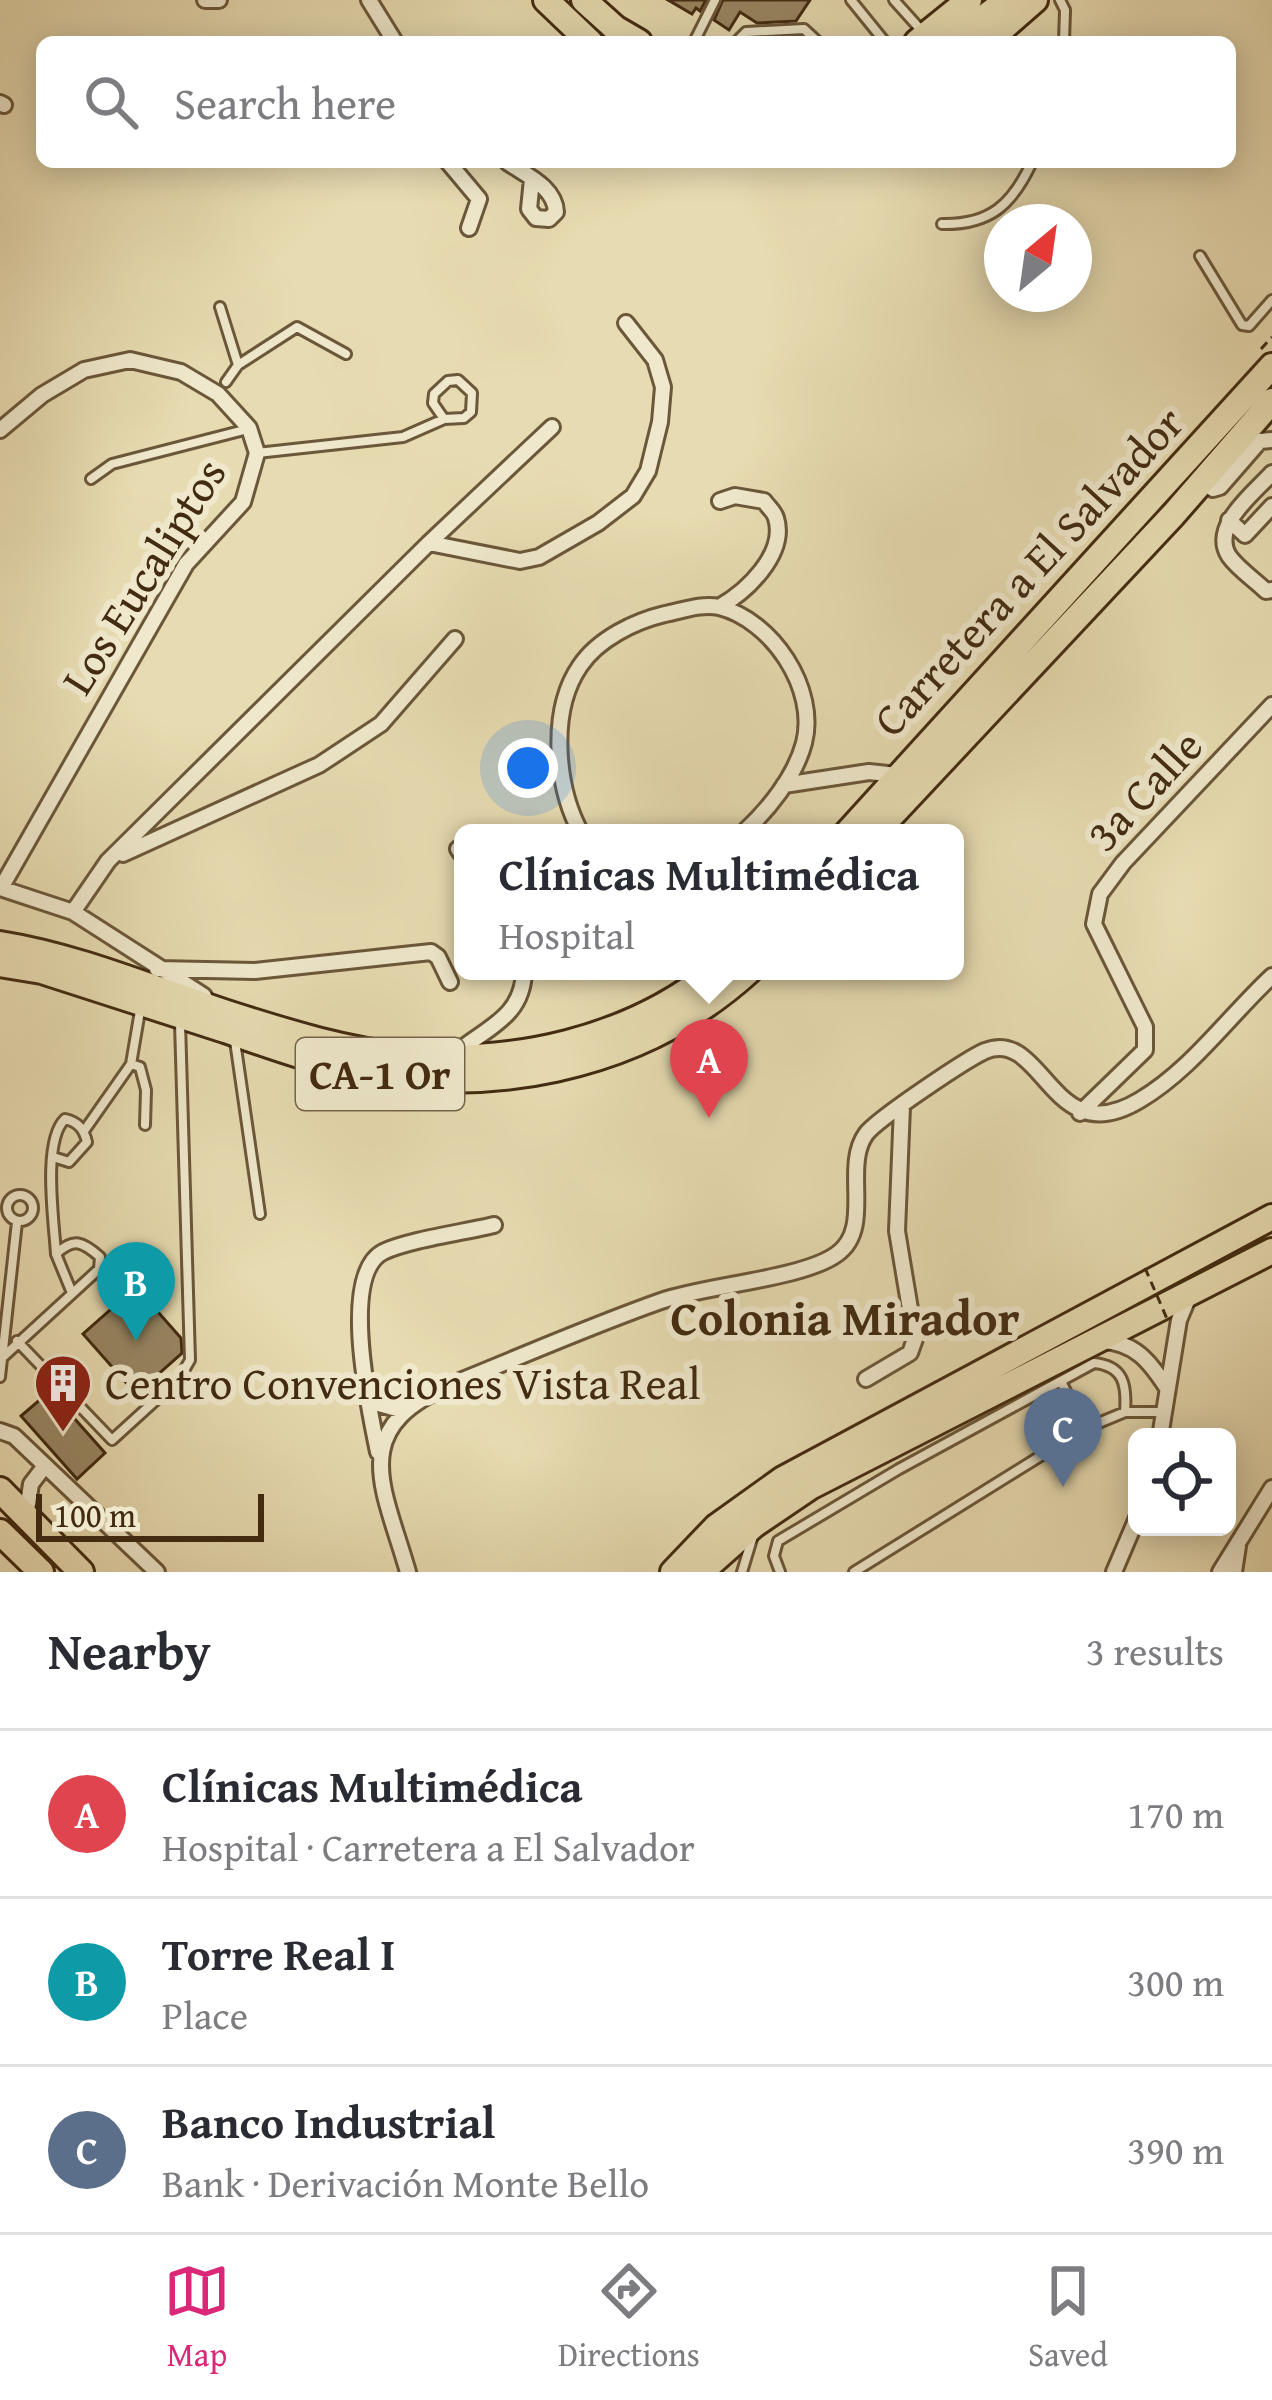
<!DOCTYPE html>
<meta charset="utf-8">
<style>
body{margin:0;font-family:"Gentium Book Plus",serif;background:#f7f7f7;color:#2b2b33}
.controls{position:absolute;right:36px;bottom:36px;display:grid;overflow:hidden;border-radius:18px;box-shadow:0 6px 30px #0003}
.controls button{width:108px;height:108px;display:grid;place-items:center;padding:0;border:0;border-bottom:3px solid #e1e1e2;background:#fff;color:#2b2b33;font:60px sans-serif}
.compass{position:absolute;left:984px;top:204px;width:108px;height:108px;border-radius:50%;background:#fff;box-shadow:0 6px 30px #0003;rotate:29deg}
.scale{position:absolute;left:36px;bottom:30px;width:228px;box-sizing:border-box;padding-left:12px;border:6px solid #422b11;border-top:0;font-size:33px;line-height:42px;white-space:nowrap;color:#422b11;-webkit-text-stroke:9px #efe8cc;paint-order:stroke}
.you{position:absolute;left:528px;top:768px;width:42px;height:42px;margin:-30px;border:9px solid #fff;border-radius:50%;background:#1a73e8;box-shadow:0 0 0 18px #1a73e833}
.badge{display:grid;place-items:center;width:78px;height:78px;border-radius:50%;background:#db2777;color:#fff;font-size:39px;font-weight:700}
.pin{position:absolute;translate:-50% -99px;filter:drop-shadow(0 3px 6px #0008)}
.pin::after{content:'';position:absolute;top:63px;width:42px;height:36px;background:inherit;clip-path:polygon(0 0,100% 0,50% 100%)}
.popup{position:absolute;left:454px;top:824px;width:510px;height:156px;box-sizing:border-box;display:grid;place-content:center;border-radius:18px;background:#fff;filter:drop-shadow(0 3px 9px #0005);font-size:39px;white-space:nowrap;color:#7c7c81}
.popup b{font-size:45px;color:#2b2b33}
.popup::after{content:'';position:absolute;left:50%;top:100%;margin-left:-24px;border:24px solid transparent;border-top-color:#fff}
.list{margin:0;padding:0;list-style:none}
h2{display:flex;justify-content:space-between;align-items:center;height:156px;margin:0;padding:0 48px;font-size:51px}
h2 small{font-size:39px;font-weight:400;color:#7c7c81}
.list li{display:grid;grid-template-columns:78px 1fr auto;gap:36px;align-items:center;box-sizing:border-box;height:168px;padding:0 48px;border-top:3px solid #e1e1e2}
.list b{display:block;font-size:45px;white-space:nowrap}
.list p{margin:0;font-size:39px;white-space:nowrap;color:#7c7c81}
.list em{font-size:39px;font-style:normal;color:#7c7c81}
.icon{flex:none;width:66px;height:66px;fill:none;stroke:currentColor;stroke-width:2;stroke-linecap:round;stroke-linejoin:round}
.map{position:relative;flex:none;width:1272px;height:1572px;overflow:hidden}
.search{position:absolute;background:#fff;box-shadow:0 6px 30px #0003;left:36px;right:36px;top:36px;height:132px;display:flex;align-items:center;gap:30px;box-sizing:border-box;padding:0 42px;border-radius:18px;color:#7c7c81;font-size:45px}
.sheet{height:660px;background:#fff}
nav{display:flex;justify-content:space-around;align-items:center;box-sizing:border-box;height:168px;border-top:3px solid #e1e1e2;background:#fff;font-size:33px;color:#7c7c81}
nav a{display:grid;justify-items:center;gap:6px}
nav .on{color:#db2777}
.map>svg:first-child{display:block}
.building{fill:#988764;stroke:#422b11;stroke-width:3}
.lines{fill:none;stroke-linecap:round;stroke-linejoin:round}
.service-casing{stroke:#6b5739;stroke-width:14}
.minor-casing{stroke:#6b5739;stroke-width:20}
.trunk-casing{stroke:#422b11;stroke-width:30}
.path{stroke:#422b11;stroke-width:3;stroke-dasharray:9 6;stroke-linecap:butt}
.service{stroke:#efe8cc;stroke-width:8}
.minor{stroke:#efe8cc;stroke-width:14}
.trunk{stroke:#e7dbb1;stroke-width:24}
.path-bridge{stroke:#422b11;stroke-width:3;stroke-dasharray:9 6;stroke-linecap:butt}
.labels{text-anchor:middle;stroke-width:12;stroke-linejoin:round;paint-order:stroke}
.shield{fill:#efe8cc;stroke:#766449;stroke-width:3}
.shield-label{font-size:42px;font-weight:bold;fill:#422b11}
.street-label{font-size:45px;fill:#422b11;stroke:#efe8cc}
.poi-label{font-size:45px;fill:#422b11;stroke:#efe8cc;text-anchor:start}
.neighbourhood-label{font-size:48px;font-weight:bold;fill:#422b11;stroke:#efe8cc}
</style>
<div class="map">
<svg width="1272" height="1572" viewBox="0 0 1272 1572">
<rect width="100%" height="100%" fill="#e7dbb1"/>
<filter id="stains"><feTurbulence type="fractalNoise" baseFrequency=".00167" numOctaves="4"/><feColorMatrix values="0 0 0 0 .2 0 0 0 0 .09 0 0 0 0 .02 0 0 0 .5 -.17"/></filter>
<radialGradient id="worn" r=".72"><stop offset=".6" stop-color="#630" stop-opacity="0"/><stop offset="1" stop-color="#630" stop-opacity=".3"/></radialGradient>
<path class="building" d="M668,0h38l-6,11 -4,-3 -4,6z
M723,0h87l-14,21 -39,2 -17,-11 -11,18 -15,-10z
M136,1287l45,51 1,15 -46,41 -53,-60z
M50,1391l55,62 -28,26 -56,-63z"/>
<g class="lines">
<defs>
<path id="service" d="M851,0l34,42
M894,0l27,30
M1060,0l5,10 -1,32
M694,42l21,-42
M736,42l10,-10 58,-3 14,13
M942,224c48,1 70,-19 90,-62
M1200,256l42,69 7,1 23,-26
M220,307l18,58
M226,382l12,-17 59,-38 49,27
M257,453l146,-16 41,-18 20,-1 7,-6 1,-19 -14,-13 -10,1 -14,13 -1,9 11,16
M91,479l21,-15 136,-35
M235,1041l25,173
M131,1064l9,3 6,23 -1,35
M84,1131l47,-67 10,-59
M53,1157l16,5 18,-20c-3,-13 -9,-20 -22,-23 -23,22 -11,102 -9,135
M7 1208a13 13 0 1 1 26 0a13 13 0 1 1-26 0Z
M17,1341l95,99 67,-61 11,-19 -10,-337
M3,1357l96,-88 1,-12c-17,-15 -26,-20 -44,-3l16,39
M0,1377l17,-155
M1061,1381l23,48
M742,1572l10,-33
M780,1572l-6,-16 4,-15 121,-72 195,-106c30,3 33,22 31,49
M854,1572l230,-143 41,-17h37"/>
<path id="minor" d="M205,0h14
M369,0l26,42
M0,103l4,2
M448,162l31,37 -10,29
M507,162c19,13 48,25 49,50l-7,7 -13,-1 -7,-9 3,-30
M0,430l42,-35 42,-25 46,-10 51,12 37,22 31,34 8,25 -14,49 -57,62 -185,324
M1272,473c-18,20 -62,53 -43,83 9,13 26,24 37,35l6,-1
M1203,482l10,7 7,-2 40,-46 12,-1
M1229,520l16,15 27,-29
M429,543l91,18 19,-4 59,-34 35,-27 15,-25 12,-49 3,-35 -8,-27 -29,-37
M719,607c27,-15 68,-53 57,-89 -2,-7 -8,-11 -12,-17l-29,-5 -15,5
M784,785l85,-13 28,3
M581,833c-25,-46 -32,-122 -1,-167 18,-27 55,-45 85,-52 16,-3 37,-11 54,-7 53,13 99,82 85,136 -9,34 -36,67 -61,90
M458,849l5,7
M123,854l196,-89 62,-41 74,-85
M0,888l73,24 131,84
M73,912l35,-51 321,-318 123,-116
M157,969l98,2 176,-19 7,5 12,25
M455,1054c30,-26 68,-36 69,-83
M1080,1113l65,-63v-23l-51,-103 6,-30 23,-31 149,-158
M1102,1341c33,1 48,21 65,47
M866,1379l44,-26 5,-14 -18,-108 5,-124
M368,1401l36,10
M0,1431l14,5 143,136
M1160,1437l19,-117 10,-24
M378,1452c-8,-40 -39,-177 5,-200 25,-12 82,-20 111,-27
M26,1517l5,-33 13,-17
M408,1572c-24,-84 -62,-143 42,-187 70,-28 140,-59 211,-84 45,-16 142,-22 176,-47 37,-26 5,-87 29,-120 11,-15 101,-75 119,-83 59,-24 66,103 155,49 52,-31 88,-83 132,-124
M1114,1572l23,-54
M1220,1572l52,-84
M1234,1572l4,-26"/>
<path id="trunk" d="M546,0l44,42
M584,0l31,28 24,14
M917,42l52,-42
M952,42l55,-42
M987,42l48,-42
M847,833l425,-467
M875,833l298,-318 99,-114
M0,944c81,13 158,47 236,72 54,17 112,35 168,40 109,9 225,-16 310,-85
M0,964l42,7c61,20 122,39 183,59 37,13 75,27 113,36 143,34 301,5 411,-95
M0,1490l81,82
M0,1532l41,40
M673,1572l43,-45 67,-48 489,-262
M701,1572l53,-47 56,-38 462,-236"/>
</defs>
<use href="#service" class="service-casing"/>
<use href="#minor" class="minor-casing"/>
<use href="#trunk" class="trunk-casing"/>
<path class="path" d="M1261,349l11,-12"/>
<use href="#service" class="service"/>
<use href="#minor" class="minor"/>
<use href="#trunk" class="trunk"/>
<path class="path-bridge" d="M1145,1268l23,53"/>
</g>
<defs>
<symbol id="building-pin" viewBox="-11 -11 22 30"><path d="M0 17L-7.5 6A9.5 9.5 0 1 1 7.5 6Z" fill="#8f2418" stroke="#efe8cc"/><path d="M-4-6H4V6H1V3H-1V6H-4ZM-2.5-4.3h1.7v1.8h-1.7ZM.8-4.3h1.7v1.8H.8ZM-2.5-1h1.7V.8h-1.7ZM.8-1h1.7V.8H.8Z" fill="#fff"/></symbol>
</defs>
<g fill-rule="evenodd">
<use href="#building-pin" x="30" y="1350" width="66" height="90"/>
</g>
<g class="labels">
<rect class="shield" x="296" y="1038" width="168" height="72" rx="9"/>
<g class="shield-label">
<text x="380" y="1089">CA-1 Or</text>
</g>
<g class="street-label">
<text transform="translate(1028 571) rotate(-47)" y="16">Carretera a El Salvador</text>
<text transform="translate(143 576) rotate(-58)" y="16">Los Eucaliptos</text>
<text transform="translate(1144 790) rotate(-47)" y="16">3a Calle</text>
</g>
<g class="poi-label">
<text x="105" y="1399">Centro Convenciones Vista Real</text>
</g>
<g class="neighbourhood-label">
<text x="845" y="1335">Colonia Mirador</text>
</g>
</g>
<rect width="100%" height="100%" filter="url(#stains)"/>
<rect width="100%" height="100%" fill="url(#worn)"/>
</svg>
<div class="controls">
<button><svg class="icon" aria-label="locate" viewBox="0 0 24 24"><circle cx="12" cy="12" r="6"/><path d="M12 2v4M12 18v4M2 12h4M18 12h4"/></svg></button>
</div>
<svg class="compass" viewBox="-18 -18 36 36"><path d="M0-13l5 13h-10z" fill="#e53935"/><path d="M0 13l5-13h-10z" fill="#7c7c81"/></svg>
<div class="scale">100 m</div>
<div class="you"></div>
<div class="pin badge" style="left:709px;top:1118px;background:#e0444e">A</div>
<div class="popup"><b>Clínicas Multimédica</b>Hospital</div>
<div class="pin badge" style="left:136px;top:1341px;background:#0f9aa8">B</div>
<div class="pin badge" style="left:1063px;top:1487px;background:#5c6f8a">C</div>
<div class="search"><svg class="icon" aria-label="search" viewBox="0 0 24 24"><circle cx="10" cy="10" r="6"/><path d="M15 15l6 6"/></svg>Search here</div>
</div>
<section class="sheet">
<h2>Nearby<small>3 results</small></h2>
<ul class="list">
<li><span class="badge" style="background:#e0444e">A</span><div><b>Clínicas Multimédica</b><p>Hospital · Carretera a El Salvador</p></div><em>170 m</em></li>
<li><span class="badge" style="background:#0f9aa8">B</span><div><b>Torre Real I</b><p>Place</p></div><em>300 m</em></li>
<li><span class="badge" style="background:#5c6f8a">C</span><div><b>Banco Industrial</b><p>Bank · Derivación Monte Bello</p></div><em>390 m</em></li>
</ul>
</section>
<nav>
<a class="on"><svg class="icon" aria-label="map" viewBox="0 0 24 24"><path d="M3 6l6-2 6 2 6-2v14l-6 2-6-2-6 2zM9 4v14M15 6v14"/></svg>Map</a>
<a><svg class="icon" aria-label="directions" viewBox="0 0 24 24"><path d="M12 3l9 9-9 9-9-9zM9 14v-3h6M13 9l2 2-2 2"/></svg>Directions</a>
<a><svg class="icon" aria-label="saved" viewBox="0 0 24 24"><path d="M7 4h10v16l-5-4-5 4z"/></svg>Saved</a>
</nav>
